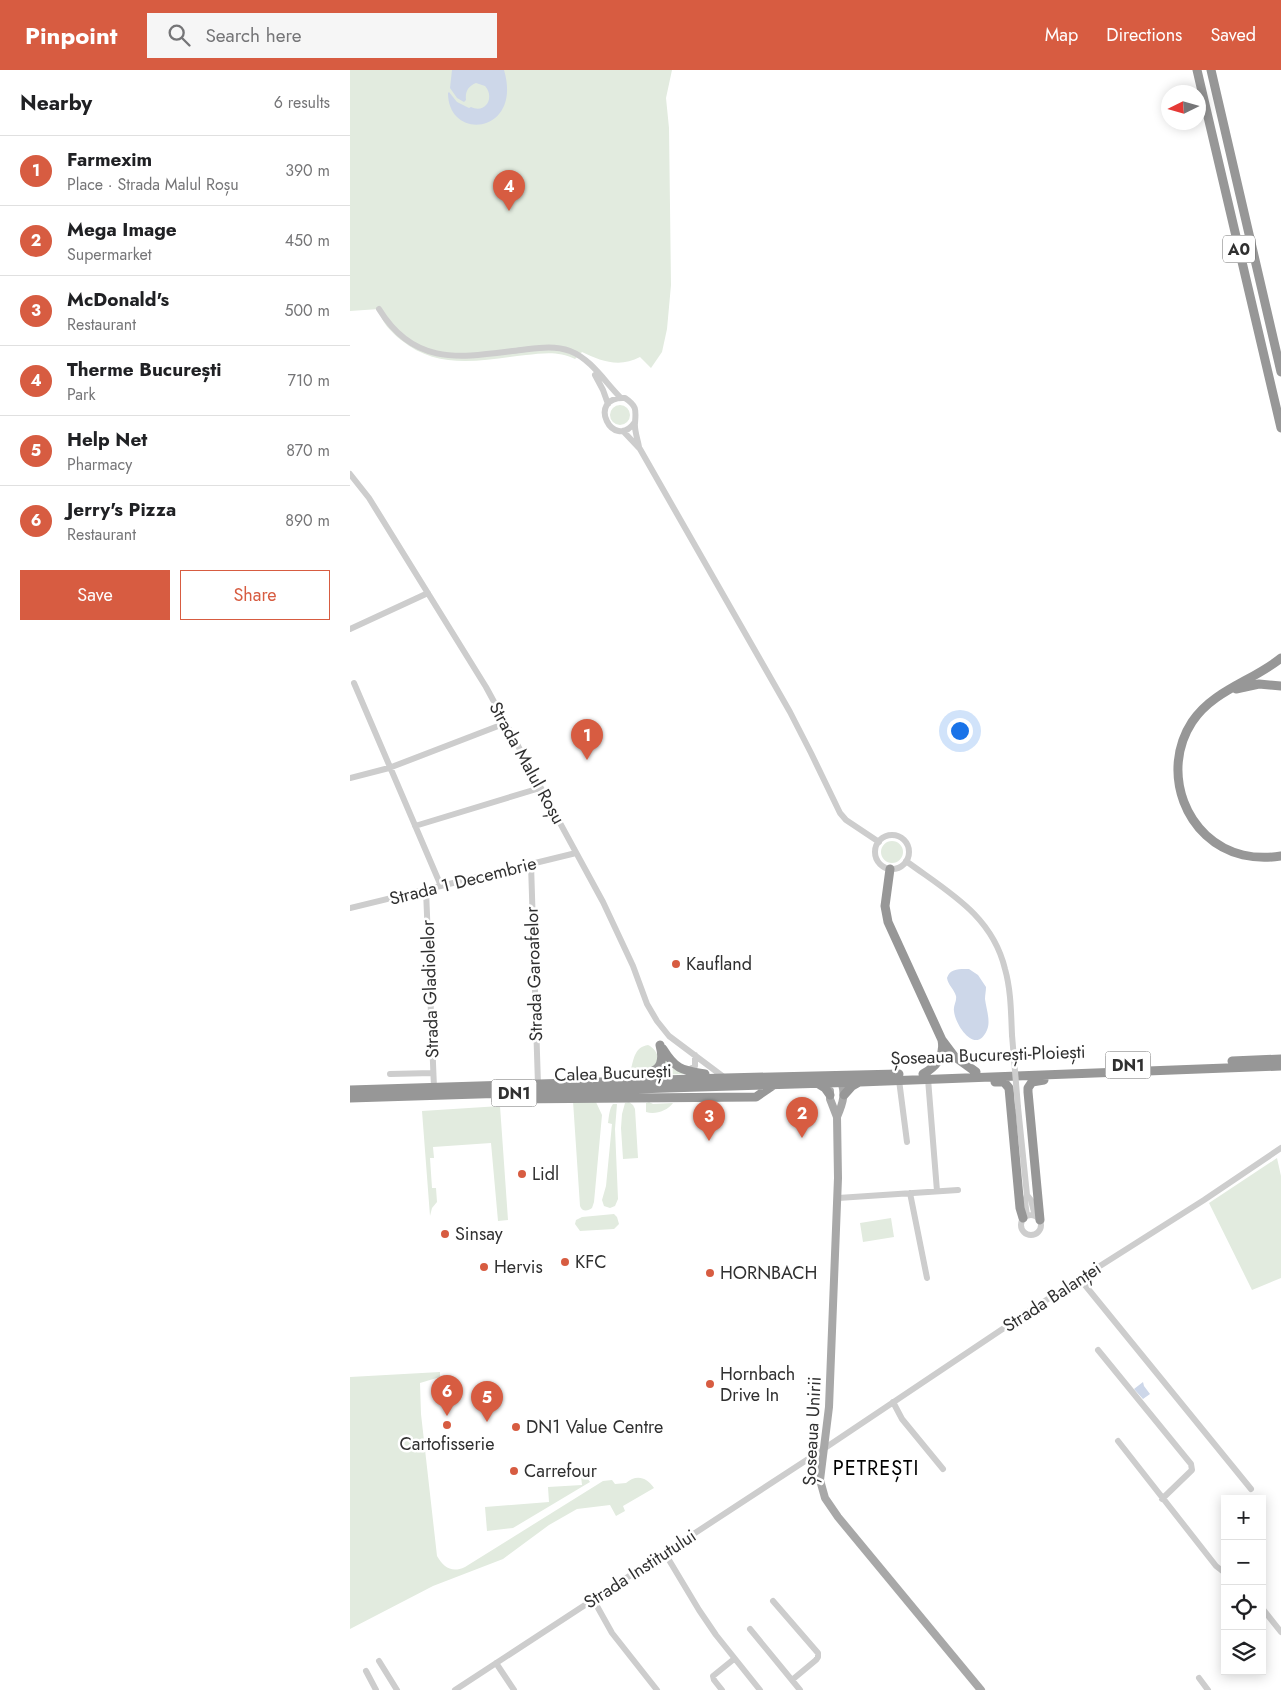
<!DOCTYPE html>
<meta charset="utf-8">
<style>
body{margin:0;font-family:Jost,sans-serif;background:#f6f6f6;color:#202124}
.controls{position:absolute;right:15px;bottom:15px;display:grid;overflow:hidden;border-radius:0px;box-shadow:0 2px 12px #0003}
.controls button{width:45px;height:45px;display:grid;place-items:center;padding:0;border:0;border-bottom:1px solid #e0e0e0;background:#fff;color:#202124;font:25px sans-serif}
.compass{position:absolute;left:811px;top:15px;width:45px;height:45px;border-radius:50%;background:#fff;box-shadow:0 2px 12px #0003;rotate:265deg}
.you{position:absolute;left:609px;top:660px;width:18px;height:18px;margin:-12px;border:4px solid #fff;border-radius:50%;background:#1a73e8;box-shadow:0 0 0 8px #1a73e833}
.badge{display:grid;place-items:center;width:32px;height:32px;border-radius:50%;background:#d75c41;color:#fff;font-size:16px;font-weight:700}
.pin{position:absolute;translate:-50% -41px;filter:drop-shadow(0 1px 2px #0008)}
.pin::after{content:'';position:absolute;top:26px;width:18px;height:15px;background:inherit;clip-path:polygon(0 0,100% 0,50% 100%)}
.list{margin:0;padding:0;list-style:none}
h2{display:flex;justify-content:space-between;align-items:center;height:65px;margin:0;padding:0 20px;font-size:21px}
h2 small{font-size:16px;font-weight:400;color:#757577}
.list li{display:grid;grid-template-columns:32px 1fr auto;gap:15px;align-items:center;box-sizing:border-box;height:70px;padding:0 20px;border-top:1px solid #e0e0e0}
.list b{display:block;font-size:19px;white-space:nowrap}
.list p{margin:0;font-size:16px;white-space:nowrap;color:#757577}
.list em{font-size:16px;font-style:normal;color:#757577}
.actions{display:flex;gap:10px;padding:15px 20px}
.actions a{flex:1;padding:11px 0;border:1px solid #d75c41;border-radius:0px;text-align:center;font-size:18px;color:#d75c41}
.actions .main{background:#d75c41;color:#fff}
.icon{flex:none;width:28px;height:28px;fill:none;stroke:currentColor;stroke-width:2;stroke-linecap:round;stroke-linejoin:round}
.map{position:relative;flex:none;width:931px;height:1620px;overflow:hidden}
header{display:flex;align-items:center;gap:30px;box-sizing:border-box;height:70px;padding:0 25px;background:#d75c41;color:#fff}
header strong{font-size:24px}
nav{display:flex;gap:28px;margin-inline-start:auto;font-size:18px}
.search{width:350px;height:45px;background:#f6f6f6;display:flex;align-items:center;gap:12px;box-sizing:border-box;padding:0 18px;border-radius:0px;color:#757577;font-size:19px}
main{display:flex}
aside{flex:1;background:#fff}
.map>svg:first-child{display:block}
.green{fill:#e2ebdf}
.water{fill:#cdd7e9}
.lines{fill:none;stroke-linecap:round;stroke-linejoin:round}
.minor{stroke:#cdcdcd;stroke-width:6}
.major{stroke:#a8a8a8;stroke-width:8}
.highway{stroke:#979797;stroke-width:9}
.minor-bridge{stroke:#cdcdcd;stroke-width:6}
.poi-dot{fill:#d75c41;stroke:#fff;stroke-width:2}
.labels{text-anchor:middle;stroke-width:5;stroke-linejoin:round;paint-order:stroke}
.shield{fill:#fff;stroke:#6e6e6e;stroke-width:1}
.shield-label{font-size:16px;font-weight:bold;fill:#303030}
.street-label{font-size:18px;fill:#303030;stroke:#fff}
.poi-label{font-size:18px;fill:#303030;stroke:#fff;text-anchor:start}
.quarter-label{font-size:20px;letter-spacing:1px;fill:#000;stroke:#fff}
</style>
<header>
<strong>Pinpoint</strong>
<div class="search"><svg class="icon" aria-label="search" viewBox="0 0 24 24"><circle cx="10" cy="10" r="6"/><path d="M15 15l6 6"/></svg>Search here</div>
<nav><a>Map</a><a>Directions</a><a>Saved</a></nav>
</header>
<main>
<aside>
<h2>Nearby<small>6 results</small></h2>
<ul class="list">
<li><span class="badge">1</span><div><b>Farmexim</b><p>Place · Strada Malul Roșu</p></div><em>390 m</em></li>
<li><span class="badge">2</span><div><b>Mega Image</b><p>Supermarket</p></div><em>450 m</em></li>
<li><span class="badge">3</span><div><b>McDonald's</b><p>Restaurant</p></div><em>500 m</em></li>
<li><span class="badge">4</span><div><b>Therme București</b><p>Park</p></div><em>710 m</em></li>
<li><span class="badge">5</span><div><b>Help Net</b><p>Pharmacy</p></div><em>870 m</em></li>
<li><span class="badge">6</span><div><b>Jerry's Pizza</b><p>Restaurant</p></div><em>890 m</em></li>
</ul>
<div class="actions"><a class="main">Save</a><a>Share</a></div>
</aside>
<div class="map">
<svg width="931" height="1620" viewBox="0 0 931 1620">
<rect width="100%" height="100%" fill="#fff"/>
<path class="green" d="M0,0h322l-6,28 3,30 2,157 -4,44 -5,23 -11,16 -11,-11c-20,11 -40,4 -58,-5l-7,7c-16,-8 -31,-6 -49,-4 -44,5 -87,16 -125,-15 -10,-8 -20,-18 -22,-31l-29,2z
M260 345a10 10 0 1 1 20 0a10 10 0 1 1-20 0Z
M531 782a11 11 0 1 1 22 0a11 11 0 1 1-22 0Z
M298,975c9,4 15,17 4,22 -6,3 -15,2 -21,2 3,-11 4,-22 17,-24z
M316,988l6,10 13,6 -35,1z
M223,1031l23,1 6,13 -8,87 -2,6c-4,3 -10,4 -12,-2z
M279,1032l4,3 2,4 3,49 -15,1 -2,-31 1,-14 3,-11z
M299,1032l4,2 20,-1c-6,8 -18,12 -27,9v-9z
M263,1034h4l-2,25 3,70 -3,7 -5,2 -6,-2 -2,-6 4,-14 6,-62 -4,-1c1,-6 1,-14 5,-19z
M150,1036l8,114 -10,1 -7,-78 -58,4 1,11h-4l2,30h4l1,14 -5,6 -2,8 -8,-105z
M927,1088l4,18v102l-29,12 -43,-87z
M264,1144l3,3 2,7 -5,5 -34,2 -5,-7 1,-4 6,-3z
M541,1148l3,19 -31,5 -3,-19z
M90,1302v5l-20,6 1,31 16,142c7,12 15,17 28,11l138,-86 9,-1 3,4 11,-1c10,-9 21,-6 28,5l-31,18 2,5 -9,5 -6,-11 -33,4 -28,16 -46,34 -70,27 -83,43v-252z
M231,1406h5l4,6 -77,46 -26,3 -2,-24 64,-5 -1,-15 34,-2z"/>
<path class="water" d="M102,0h52c19,64 -56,72 -56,23l1,-1 8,10 12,6 2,-1c15,7 24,-10 14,-21l-9,-3c-8,3 -11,9 -10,17l-2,2 -7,-4 -7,-10z
M619,899l9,6 8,12c0,4 -1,8 -1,12 1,9 6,22 2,31 -11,26 -32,-5 -33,-19 -1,-5 3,-10 2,-15 -2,-7 -8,-11 -9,-18 3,-10 13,-9 22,-9z
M793,1312l1,4 6,8 -7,5 -9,-10z"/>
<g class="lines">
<path class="minor" d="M29,239c36,59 84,48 142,41 17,-2 33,-5 49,1 21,8 35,31 50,46
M245,305l8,15 5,14
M285,352c-22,31 -50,-26 -10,-24 12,8 11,12 10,25 -1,7 3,17 4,24
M273,361l17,18 150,263 21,41 29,60 6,7 33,22
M0,404l19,24 117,189 117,215 30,64 14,38 10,17 12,15 56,42
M0,559l78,-36
M4,613l87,203
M0,708l39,-10 117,-45
M65,756l125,-38
M525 782a17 17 0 1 1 34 0a17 17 0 1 1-34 0Z
M556,791c42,31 86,54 99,108 6,21 6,44 7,66
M181,794l7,221
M76,820l8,198
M0,838l226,-55
M337,1001l8,-5v-11
M40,1004l43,-1
M578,1009l9,112
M549,1010l8,62
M668,1037l9,88 -2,6 2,15
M560,1123l17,85
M677,1125l4,5 4,16
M488,1128l120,-8
M671 1155a10 10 0 1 1 20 0a10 10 0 1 1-20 0Z
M730,1209l171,210
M748,1280l93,114 1,6 -30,29
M543,1332l9,17 41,50
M768,1371l98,125 9,7
M317,1481l2,9 30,50 17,25 44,55
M243,1529l19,34 45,57
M423,1531l45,52v4l-2,3 -24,20
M912,1538l19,24
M400,1559l50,61
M29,1591l18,29
M146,1593l18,27
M16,1601l10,19
M849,1608l9,12
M105,1620l370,-242 215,-144 164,-104 77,-52
M372,1620l-8,-10 -1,-4 21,-17"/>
<path class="major" d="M480,1021v8l7,18 1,61 -9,229 -9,73 5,18 13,19 143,173
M487,1047c6,-14 10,-25 2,-40"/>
<path class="highway" d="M847,0l84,358
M861,0l70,302
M931,588c-28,23 -68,32 -89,64 -32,49 -7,119 51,133 13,3 25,3 38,1
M886,619l23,-5 22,2
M540,799l-5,37 3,16 54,118 12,16 22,16
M313,979c13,21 19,21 42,25
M882,991l49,-2
M573,1004c14,-8 22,-18 19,-34
M275,1007c22,-4 43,-2 35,-32
M645,1012h9l5,6 11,120 3,10
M467,1013l8,5 5,7
M0,1020l375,-12 174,-4
M494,1025l8,-9 7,-4
M0,1028l510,-16 421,-16
M147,1029l259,-2 19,-13
M690,1150l-12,-128v-4l4,-6 12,-2"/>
<path class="minor-bridge" d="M662,965l6,72"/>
</g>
<g class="poi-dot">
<circle cx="326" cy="894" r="5"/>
<circle cx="172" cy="1104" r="5"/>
<circle cx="95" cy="1164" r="5"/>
<circle cx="215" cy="1192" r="5"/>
<circle cx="134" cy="1197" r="5"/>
<circle cx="360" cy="1203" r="5"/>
<circle cx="360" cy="1314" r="5"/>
<circle cx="97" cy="1355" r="5"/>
<circle cx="166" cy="1357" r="5"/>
<circle cx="164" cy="1401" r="5"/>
</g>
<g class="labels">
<g class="shield">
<rect x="873" y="165.5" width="32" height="27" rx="4"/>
<rect x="755.5" y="981.5" width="45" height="27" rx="4"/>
<rect x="141.5" y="1009.5" width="45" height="27" rx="4"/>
</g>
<g class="shield-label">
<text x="889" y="185">A0</text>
<text x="778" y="1001">DN1</text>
<text x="164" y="1029">DN1</text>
</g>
<g class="street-label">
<text transform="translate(177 693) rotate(61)" y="6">Strada Malul Roșu</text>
<text transform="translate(113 811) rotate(-14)" y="6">Strada 1 Decembrie</text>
<text transform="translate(184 904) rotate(-92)" y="6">Strada Garoafelor</text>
<text transform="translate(80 919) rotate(-92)" y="6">Strada Gladiolelor</text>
<text transform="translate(638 985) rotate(-2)" y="6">Șoseaua București-Ploiești</text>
<text transform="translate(263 1003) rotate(-2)" y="6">Calea București</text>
<text transform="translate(702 1227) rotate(-33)" y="6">Strada Balanței</text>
<text transform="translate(462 1361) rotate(-87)" y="6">Șoseaua Unirii</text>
<text transform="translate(290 1499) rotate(-33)" y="6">Strada Institutului</text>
</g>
<g class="poi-label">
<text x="336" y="900">Kaufland</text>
<text x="182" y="1110">Lidl</text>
<text x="105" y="1170">Sinsay</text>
<text x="225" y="1198">KFC</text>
<text x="144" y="1203">Hervis</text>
<text x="370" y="1209">HORNBACH</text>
<text x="370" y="1310">Hornbach<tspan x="370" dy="21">Drive In</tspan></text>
<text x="176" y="1363">DN1 Value Centre</text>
<text x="97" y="1380" text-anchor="middle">Cartofisserie</text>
<text x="174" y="1407">Carrefour</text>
</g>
<g class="quarter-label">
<text x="526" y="1405">PETREȘTI</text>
</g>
</g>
</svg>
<div class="controls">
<button>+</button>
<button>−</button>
<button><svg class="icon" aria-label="locate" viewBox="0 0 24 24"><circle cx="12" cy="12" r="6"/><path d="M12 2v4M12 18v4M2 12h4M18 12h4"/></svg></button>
<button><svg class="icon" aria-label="layers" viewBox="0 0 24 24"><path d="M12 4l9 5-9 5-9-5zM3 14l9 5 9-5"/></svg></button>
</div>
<svg class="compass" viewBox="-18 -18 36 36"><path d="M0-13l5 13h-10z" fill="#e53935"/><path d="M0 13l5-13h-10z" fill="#757577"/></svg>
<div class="you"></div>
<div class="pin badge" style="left:237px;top:690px">1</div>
<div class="pin badge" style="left:452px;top:1068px">2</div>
<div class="pin badge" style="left:359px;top:1071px">3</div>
<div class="pin badge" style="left:159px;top:141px">4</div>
<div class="pin badge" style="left:137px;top:1352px">5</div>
<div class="pin badge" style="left:97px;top:1346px">6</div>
</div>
</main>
